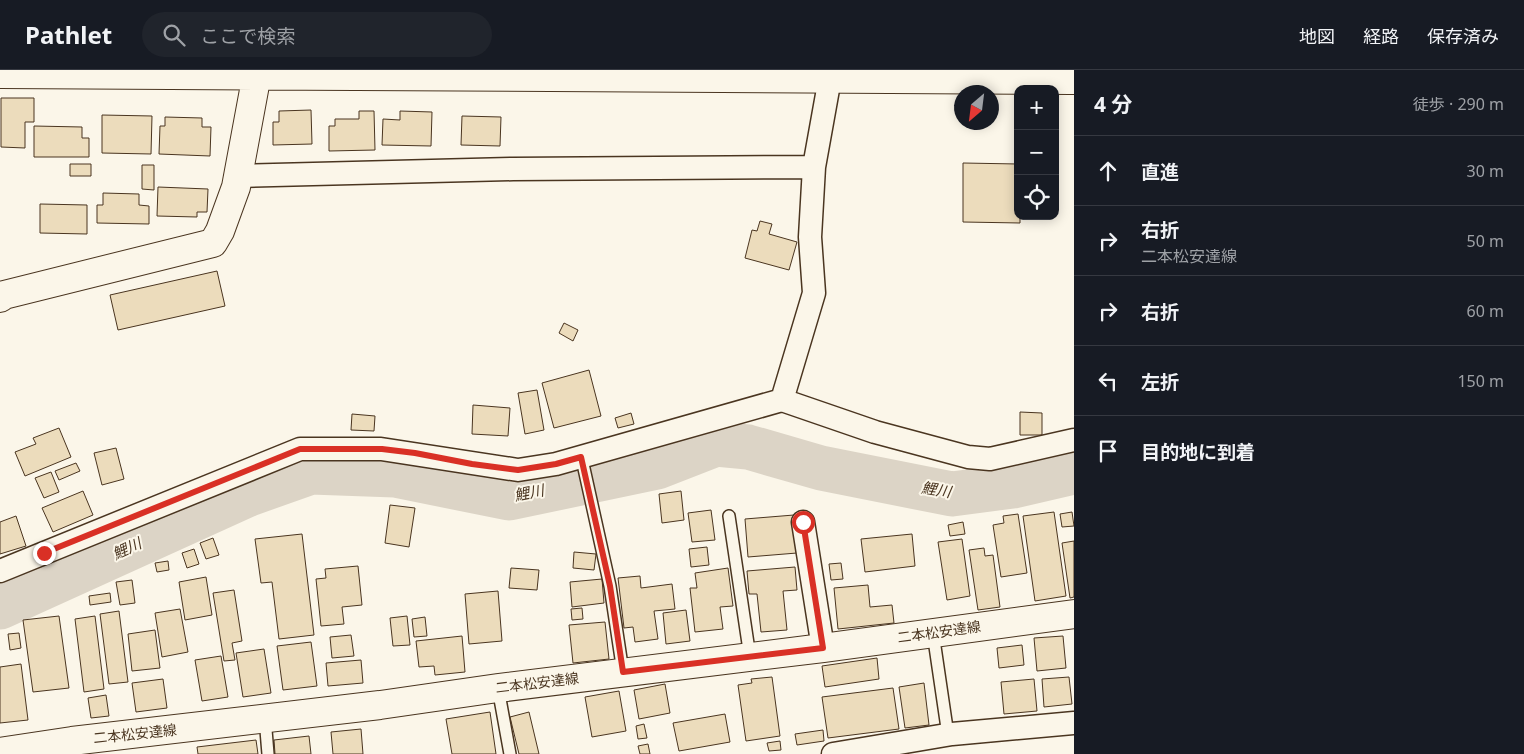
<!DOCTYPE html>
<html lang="ja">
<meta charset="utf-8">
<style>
body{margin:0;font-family:"Noto Sans","Noto Sans JP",sans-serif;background:#20242c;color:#f1f3f6}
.controls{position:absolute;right:15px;top:15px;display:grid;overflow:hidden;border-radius:10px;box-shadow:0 2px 12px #0003}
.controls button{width:45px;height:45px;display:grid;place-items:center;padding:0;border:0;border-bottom:1px solid #363941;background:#171b24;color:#f1f3f6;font:25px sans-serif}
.compass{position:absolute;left:954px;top:15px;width:45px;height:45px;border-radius:50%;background:#171b24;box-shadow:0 2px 12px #0003;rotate:208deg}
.stop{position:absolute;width:15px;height:15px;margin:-11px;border:4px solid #d93025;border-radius:50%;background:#fff}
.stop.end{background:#d93025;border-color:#fff;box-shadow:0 1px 5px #0008}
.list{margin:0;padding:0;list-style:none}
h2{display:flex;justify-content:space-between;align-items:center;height:65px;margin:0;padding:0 20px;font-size:21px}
h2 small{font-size:16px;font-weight:400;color:#9ea1a6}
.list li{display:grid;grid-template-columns:32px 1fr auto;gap:15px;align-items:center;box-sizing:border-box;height:70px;padding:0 20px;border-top:1px solid #363941}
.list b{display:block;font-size:19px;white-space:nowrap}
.list p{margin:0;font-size:16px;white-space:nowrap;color:#9ea1a6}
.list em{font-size:16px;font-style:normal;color:#9ea1a6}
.icon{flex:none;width:28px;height:28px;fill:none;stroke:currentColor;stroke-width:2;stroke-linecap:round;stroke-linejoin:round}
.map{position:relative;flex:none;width:1074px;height:684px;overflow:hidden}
header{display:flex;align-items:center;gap:30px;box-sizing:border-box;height:70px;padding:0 25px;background:#171b24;border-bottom:1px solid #363941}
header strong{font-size:24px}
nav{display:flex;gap:28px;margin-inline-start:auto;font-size:18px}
.search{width:350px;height:45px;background:#20242c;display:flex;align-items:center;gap:12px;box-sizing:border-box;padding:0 18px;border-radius:28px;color:#9ea1a6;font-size:19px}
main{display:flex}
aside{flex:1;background:#171b24}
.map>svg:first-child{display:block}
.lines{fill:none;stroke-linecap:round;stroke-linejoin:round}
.river{stroke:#dcd4c6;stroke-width:45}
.building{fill:#ecdcbc;stroke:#4a3520}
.lane-casing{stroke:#4a3520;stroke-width:14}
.street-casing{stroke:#4a3520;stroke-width:25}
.secondary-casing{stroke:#4a3520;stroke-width:30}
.lane{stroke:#fbf6e9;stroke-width:11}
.street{stroke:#fbf6e9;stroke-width:22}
.secondary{stroke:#fbf6e9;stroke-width:28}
.route{stroke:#d93025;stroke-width:6}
.labels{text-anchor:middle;stroke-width:4;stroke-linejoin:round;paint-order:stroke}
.street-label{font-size:14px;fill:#4a3520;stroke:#fbf6e9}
.water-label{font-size:15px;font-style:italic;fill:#4a3520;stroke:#fbf6e9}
</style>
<header>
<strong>Pathlet</strong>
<div class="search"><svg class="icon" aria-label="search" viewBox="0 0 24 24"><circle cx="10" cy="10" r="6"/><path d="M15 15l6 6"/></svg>ここで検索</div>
<nav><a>地図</a><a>経路</a><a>保存済み</a></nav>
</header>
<main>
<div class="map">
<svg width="1074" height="684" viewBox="0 0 1074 684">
<rect width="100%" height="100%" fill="#fbf6e9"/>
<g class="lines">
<path class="river" d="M0,537l249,-113 62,-22 84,3 114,23 148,-31 59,-23 32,3 73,21 131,26 61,-8 61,-14"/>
</g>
<path class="building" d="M1,28h33v24h-9v26l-24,-1z
M311,40l1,34 -39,1v-23h6v-11z
M359,41h15l1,39 -46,1v-25h6v-7h24z
M400,41l32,1 -1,34 -49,-1 1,-26 17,1z
M102,45l50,1 -1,38 -49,-1z
M462,46l39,1 -1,29 -39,-1z
M165,47l37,1v9h9l-1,29 -51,-2 1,-28h5z
M34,56l48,1v11h7v19h-55z
M963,93l55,1v52h2v7l-57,-1z
M70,94h21v12h-21z
M142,95h12v25l-12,-1z
M158,117l50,2 -1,23h-10v5l-40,-1z
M103,123l36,1v11l10,1v18l-52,-1v-18h6z
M40,134l47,1v29l-47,-1z
M760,151l12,3 -3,10 28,8 -8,28 -44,-12 7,-28 5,1z
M217,201l8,35 -107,24 -8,-35z
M564,253l14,7 -5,11 -14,-8z
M589,300l12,46 -47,12 -12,-45z
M537,320l7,40 -19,4 -7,-41z
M473,335l37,3 -2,28 -36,-2z
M1020,342l22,1v22h-22z
M631,343l3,11 -16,4 -3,-10z
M352,344l23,2 -1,15 -23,-1z
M59,358l12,29 -46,19 -10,-24 21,-8 -3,-6z
M116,378l8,31 -22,6 -8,-32z
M76,393l4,8 -21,9 -4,-9z
M51,402l8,20 -15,6 -9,-20z
M83,421l10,24 -40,17 -11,-24z
M681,421l3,29 -22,3 -3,-29z
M390,435l25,3 -6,39 -24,-4z
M711,440l4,30 -23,2 -4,-29z
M1054,442l12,84 -31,5 -12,-85z
M1072,442l2,14 -12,1 -2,-13z
M1018,444l9,59 -26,4 -8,-52 11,-2 -1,-7z
M794,445l3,38 -49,4 -3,-38z
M16,446l10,30 -26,8v-32z
M963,452l2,12 -15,2 -2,-11z
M302,464l12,101 -35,4 -7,-57 -11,1 -6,-44z
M912,464l3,32 -50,6 -4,-33z
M213,468l6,17 -13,4 -6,-16z
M962,469l8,57 -23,4 -9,-58z
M1074,471v56l-4,1 -8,-55z
M707,477l2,18 -18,2 -2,-18z
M984,478l1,8 8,-1 7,52 -22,3 -9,-60z
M194,479l5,15 -12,4 -5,-15z
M574,482l22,2 -2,16 -21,-2z
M168,491l1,9 -12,2 -2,-9z
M841,493l2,16 -12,1 -2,-16z
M358,496l4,39 -20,2 2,17 -23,2 -5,-47 10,-1 -1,-9z
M795,497l2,23 -14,1 4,39 -26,2 -4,-38h-8l-2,-23z
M511,498l28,2 -2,20 -28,-2z
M728,498l5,38 -13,1 3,22 -28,3 -5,-44h7l-2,-15z
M640,506l1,12 31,-4 3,25 -21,2 4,28 -23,3 -2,-15 -9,1 -6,-50z
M206,507l6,38 -27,5 -6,-38z
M602,509l2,24 -32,4 -2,-25z
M132,510l3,23 -15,2 -4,-23z
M868,515l2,22 22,-2 2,18 -56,6 -4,-41z
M234,520l8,51 -10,2 3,17 -11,1 -11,-68z
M498,521l4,50 -33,3 -4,-50z
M110,523l1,9 -21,3 -1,-9z
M582,538l1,11 -11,1 -1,-11z
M180,539l8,43 -26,5 -7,-44z
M686,540l4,31 -24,3 -3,-31z
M119,541l9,71 -19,2 -9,-70z
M59,546l10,72 -36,4 -10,-72z
M95,546l9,73 -20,3 -9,-73z
M407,546l3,29 -17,1 -3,-28z
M425,547l2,19 -13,1 -2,-18z
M605,552l4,37 -36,4 -4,-38z
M155,560l5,38 -28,3 -4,-37z
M19,563l2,15 -11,2 -2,-16z
M351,565l3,21 -22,2 -2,-21z
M462,566l3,36 -30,3 -1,-9 -15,1 -3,-26z
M1063,566l3,32 -29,3 -3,-33z
M311,572l6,44 -34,4 -6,-44z
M1022,575l2,20 -25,3 -2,-20z
M264,579l7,44 -28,4 -7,-44z
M221,586l7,41 -26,4 -7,-41z
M877,588l2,21 -54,8 -3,-21z
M361,590l2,23 -35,3 -2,-23z
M21,594l7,56 -28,3v-56z
M772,607l8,59 -34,5 -8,-56 14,-2 -1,-4z
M1069,607l3,27 -28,3 -2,-28z
M163,609l4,29 -31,4 -4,-29z
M1034,609l3,32 -33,3 -3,-32z
M924,613l5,42 -24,3 -6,-41z
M665,614l5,29 -31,6 -5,-29z
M893,618l6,41 -71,9 -6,-41z
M619,621l7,40 -34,6 -7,-40z
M106,625l3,21 -18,2 -3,-20z
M490,642l6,42h-44l-6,-35z
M529,642l10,42h-20l-9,-37z
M725,644l5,28 -51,9 -6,-28z
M644,654l3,14 -9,1 -2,-13z
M361,659l2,25h-30l-2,-22z
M823,660l1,11 -27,4 -2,-11z
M309,666l2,18h-36l-1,-14z
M256,670l2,14h-60l-1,-7z
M780,671l1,9 -12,1 -2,-8z
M648,674l2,10h-10l-2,-8z"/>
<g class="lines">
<defs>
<path id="lane" d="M583,394l27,122 13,86
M729,446l21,141
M933,563l15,102
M498,618l12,66
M265,648l3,36"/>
<path id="street" d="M238,106l275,-7 301,-2
M782,330l93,32 93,25 22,2 84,-19
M803,452l20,126
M0,501l300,-122h81l137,21 38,-6 226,-64 32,-107 -4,-56 4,-70 16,-89
M833,684l119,-20 122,-11"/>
<path id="secondary" d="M0,4l1074,6
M0,228l4,-3 209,-52 7,-12 16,-44 21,-113
M0,682l72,-11 308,-36 118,-17 325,-40 251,-34"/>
</defs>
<use href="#lane" class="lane-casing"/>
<use href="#street" class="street-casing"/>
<use href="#secondary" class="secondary-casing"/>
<use href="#lane" class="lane"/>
<use href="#street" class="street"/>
<use href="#secondary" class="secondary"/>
</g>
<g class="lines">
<path class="route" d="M44,483l256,-104h82l33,4 57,11 46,6 38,-6 25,-7 29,129 13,86 200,-24 -20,-126"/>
</g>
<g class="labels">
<g class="street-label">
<text transform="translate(939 562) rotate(-8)" y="5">二本松安達線</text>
<text transform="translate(537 613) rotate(-7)" y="5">二本松安達線</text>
<text transform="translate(135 664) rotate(-6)" y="5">二本松安達線</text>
</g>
<g class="water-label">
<text transform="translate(936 420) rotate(9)" y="5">鯉川</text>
<text transform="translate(529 423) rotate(-11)" y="5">鯉川</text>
<text transform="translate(127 479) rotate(-25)" y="5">鯉川</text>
</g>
</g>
</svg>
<div class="controls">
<button>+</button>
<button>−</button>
<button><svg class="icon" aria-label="locate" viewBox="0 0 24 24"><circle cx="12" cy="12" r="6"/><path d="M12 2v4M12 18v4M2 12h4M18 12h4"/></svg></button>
</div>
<svg class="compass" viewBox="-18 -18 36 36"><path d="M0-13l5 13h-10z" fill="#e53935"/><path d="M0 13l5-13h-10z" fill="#9ea1a6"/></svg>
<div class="stop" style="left:803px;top:452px"></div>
<div class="stop end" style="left:44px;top:483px"></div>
</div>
<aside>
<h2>4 分<small>徒歩 · 290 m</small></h2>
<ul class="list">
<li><svg class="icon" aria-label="ahead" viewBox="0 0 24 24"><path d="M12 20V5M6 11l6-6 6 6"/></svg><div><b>直進</b></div><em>30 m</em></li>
<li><svg class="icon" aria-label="right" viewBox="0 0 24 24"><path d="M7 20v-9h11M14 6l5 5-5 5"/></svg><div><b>右折</b><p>二本松安達線</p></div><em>50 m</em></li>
<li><svg class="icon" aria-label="right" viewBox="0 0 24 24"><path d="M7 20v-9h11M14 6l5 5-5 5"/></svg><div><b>右折</b></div><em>60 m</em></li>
<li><svg class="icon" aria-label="left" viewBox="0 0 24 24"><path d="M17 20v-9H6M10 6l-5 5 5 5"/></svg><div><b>左折</b></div><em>150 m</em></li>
<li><svg class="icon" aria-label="arrive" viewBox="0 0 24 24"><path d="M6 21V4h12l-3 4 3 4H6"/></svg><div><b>目的地に到着</b></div></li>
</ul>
</aside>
</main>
